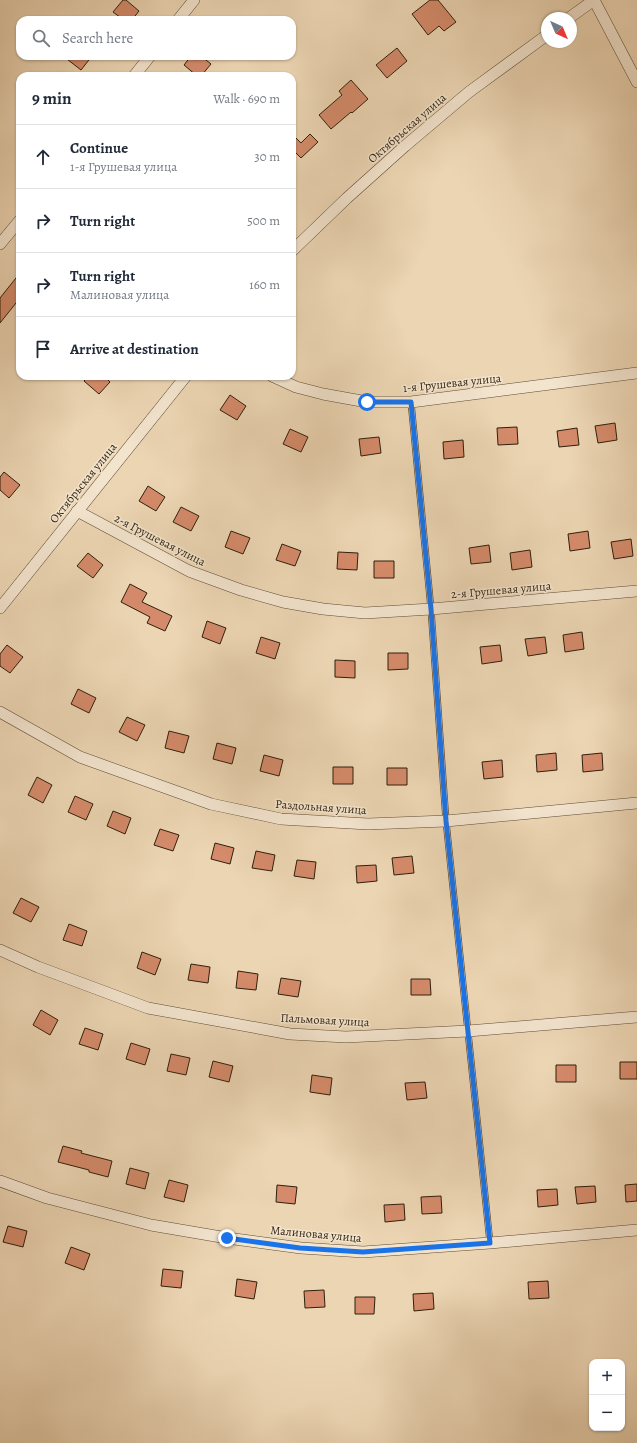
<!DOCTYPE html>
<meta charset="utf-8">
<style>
body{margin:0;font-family:Alegreya,serif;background:#f2f2f3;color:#1f2937}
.controls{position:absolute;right:12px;bottom:12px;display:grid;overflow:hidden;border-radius:8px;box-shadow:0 1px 3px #0004}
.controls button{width:36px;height:36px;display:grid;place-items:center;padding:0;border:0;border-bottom:1px solid #e0e1e3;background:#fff;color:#1f2937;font:20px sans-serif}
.compass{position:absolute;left:541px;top:12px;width:36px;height:36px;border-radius:50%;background:#fff;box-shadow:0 1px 3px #0004;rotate:136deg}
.stop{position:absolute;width:12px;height:12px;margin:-9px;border:3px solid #1a73e8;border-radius:50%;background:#fff}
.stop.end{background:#1a73e8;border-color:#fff;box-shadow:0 1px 4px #0008}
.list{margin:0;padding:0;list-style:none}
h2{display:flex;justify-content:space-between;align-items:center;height:52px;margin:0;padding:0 16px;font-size:17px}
h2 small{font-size:13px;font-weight:400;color:#747a83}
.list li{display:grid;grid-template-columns:26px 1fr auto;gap:12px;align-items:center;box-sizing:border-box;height:64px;padding:0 16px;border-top:1px solid #e0e1e3}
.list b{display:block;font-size:15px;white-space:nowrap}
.list p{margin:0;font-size:13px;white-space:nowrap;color:#747a83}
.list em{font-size:13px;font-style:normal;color:#747a83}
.icon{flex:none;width:22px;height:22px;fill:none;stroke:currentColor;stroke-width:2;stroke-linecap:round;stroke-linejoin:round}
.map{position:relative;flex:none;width:637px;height:1443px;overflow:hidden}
.search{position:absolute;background:#fff;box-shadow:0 1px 3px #0004;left:16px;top:16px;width:280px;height:44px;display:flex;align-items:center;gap:10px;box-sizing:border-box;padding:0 14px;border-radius:12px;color:#747a83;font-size:15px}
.panel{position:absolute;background:#fff;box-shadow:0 1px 3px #0004;left:16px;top:72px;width:280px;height:308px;border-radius:12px}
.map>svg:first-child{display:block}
.building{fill:#d58b6b;stroke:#2e1f0b}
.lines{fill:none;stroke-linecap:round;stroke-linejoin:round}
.service-casing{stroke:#5e4c35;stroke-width:7}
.minor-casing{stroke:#5e4c35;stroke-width:12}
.service{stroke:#f3e4ce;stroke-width:5.5}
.minor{stroke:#f3e4ce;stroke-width:11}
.route{stroke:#1a73e8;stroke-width:5}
.labels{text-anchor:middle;stroke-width:3;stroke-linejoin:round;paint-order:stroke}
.street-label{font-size:12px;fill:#2e1f0b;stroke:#f3e4ce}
</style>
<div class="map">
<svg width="637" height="1443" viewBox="0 0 637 1443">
<rect width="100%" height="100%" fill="#ecd5b3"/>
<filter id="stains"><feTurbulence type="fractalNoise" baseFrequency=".005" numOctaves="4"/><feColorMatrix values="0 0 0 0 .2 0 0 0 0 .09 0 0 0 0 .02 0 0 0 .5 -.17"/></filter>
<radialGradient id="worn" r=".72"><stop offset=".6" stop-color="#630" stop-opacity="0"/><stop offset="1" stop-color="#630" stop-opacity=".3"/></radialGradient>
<path class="building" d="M123,0h3l13,11 -7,9h-8l-11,-8z
M430,0h8l18,22 -12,9 -5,-5 -11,9 -16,-21z
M397,48l10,13 -20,17 -11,-13z
M63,56h29l-11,14z
M191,56l5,4 5,-4 10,8 -10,12h-4l-13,-11z
M351,80l17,19 -16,14 -1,-1 -20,17 -12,-14 23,-20 -3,-4z
M292,134l9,9 9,-9 8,8 -17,16 -9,-9z
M20,273v25l-20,25v-25z
M89,376h15l6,6 -11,12 -15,-13z
M230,395l16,11 -9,14 -17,-10z
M615,423l2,17 -19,3 -3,-17z
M517,427l1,17 -20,1 -1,-17z
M577,428l2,17 -20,2 -2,-16z
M290,429l18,8 -7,15 -18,-8z
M379,437l2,16 -20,3 -2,-17z
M463,440l1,17 -20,2 -1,-17z
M4,472l16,13 -11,13 -9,-8v-13z
M148,486l17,11 -9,14 -17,-10z
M181,507l18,9 -8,15 -18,-9z
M231,531l19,7 -7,16 -18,-7z
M588,531l2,17 -20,3 -2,-17z
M631,539l2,17 -19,3 -3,-17z
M282,544l19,7 -6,15 -19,-6z
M489,545l2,17 -20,2 -2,-16z
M530,550l2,17 -20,3 -2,-17z
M338,552l20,1 -1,17 -20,-1z
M88,553l15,12 -10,13 -16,-12z
M374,561h20v17h-20z
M130,584l17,9 -5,9 30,14 -7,15 -18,-8 3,-6 -29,-15z
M207,621l19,7 -6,16 -18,-7z
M582,632l2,17 -19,3 -2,-17z
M261,637l19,6 -5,16 -19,-6z
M545,637l2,16 -19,3 -3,-17z
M7,645l16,12 -13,16 -10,-7v-12z
M500,645l2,16 -20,3 -2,-17z
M388,653h20v16l-20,1z
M335,660l20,1v17l-20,-1z
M78,689l18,9 -7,15 -18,-9z
M127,717l18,8 -8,16 -18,-9z
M169,731l20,5 -5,17 -19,-5z
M217,743l19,5 -4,16 -19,-5z
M556,753l1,17 -20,2 -1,-17z
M602,753l1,17 -20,2 -1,-17z
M264,755l19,5 -4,16 -19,-5z
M502,760l1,17 -19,2 -2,-17z
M333,767h20v17h-20z
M387,768h20v17h-20z
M37,777l15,8 -9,18 -15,-8z
M75,796l18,8 -7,16 -18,-8z
M113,811l18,7 -6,16 -18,-8z
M160,829l19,6 -6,16 -19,-6z
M215,843l19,5 -4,16 -19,-5z
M256,851l19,4 -3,16 -20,-3z
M412,856l2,17 -20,2 -2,-17z
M297,860l19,2 -2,17 -20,-3z
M376,865l1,16 -20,2 -1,-17z
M21,898l18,9 -8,15 -18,-9z
M69,924l18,7 -5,15 -19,-6z
M142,952l19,7 -6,16 -18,-7z
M191,964l19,3 -2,16 -20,-3z
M238,971l20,3 -2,16 -20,-2z
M281,978l20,3 -3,16 -20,-3z
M411,979h19l1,16h-20z
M41,1010l17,10 -8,15 -17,-10z
M85,1028l18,6 -5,16 -19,-6z
M131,1043l19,6 -5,16 -19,-6z
M171,1054l19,4 -4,17 -19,-4z
M213,1061l20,5 -4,16 -20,-5z
M620,1062h17v17h-17z
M556,1065h20v17h-20z
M312,1075l20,3 -2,17 -20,-3z
M425,1082l2,16 -20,2 -2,-17z
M63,1146l19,5 -1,2 31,8 -4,16 -19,-5v-2l-31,-8z
M130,1168l19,5 -4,16 -19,-5z
M169,1180l19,5 -4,17 -20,-5z
M637,1184v17l-11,1 -1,-17z
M277,1185l20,2 -2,17 -19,-2z
M595,1186l1,16 -19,2 -2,-17z
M557,1189l1,16 -20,2 -1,-17z
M441,1196l1,17 -20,1 -1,-17z
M404,1204l1,16 -20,2 -1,-17z
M8,1226l19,5 -4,16 -20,-5z
M71,1247l19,7 -6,16 -19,-7z
M163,1269l20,2 -2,17 -20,-2z
M237,1279l20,3 -3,17 -19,-3z
M548,1281l1,17 -20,1 -1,-17z
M324,1290l1,17 -20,1 -1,-17z
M433,1293l1,16 -20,2 -1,-17z
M355,1297h20l-1,17h-19z"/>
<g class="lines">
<defs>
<path id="service" d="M411,402l20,207 15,212 44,422"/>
<path id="minor" d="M569,18l25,-18 43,82
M178,20l16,-20
M134,76l16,-20
M0,244l20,-24
M292,251l55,-53 58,-52 64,-54 78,-57
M272,376l24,11 27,7 44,8h44l226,-29
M77,511l112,60 52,19 42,12 40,7 42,4 66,-4 206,-18
M0,608l186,-232
M0,712l80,45 131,47 70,15 87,5 78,-3 191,-18
M0,950l38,17 110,41 142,26 56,3 122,-6 169,-14
M0,1181l47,17 104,27 76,13 74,10 62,4 127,-9 147,-13"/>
</defs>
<use href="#service" class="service-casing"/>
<use href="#minor" class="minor-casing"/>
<use href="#service" class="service"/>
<use href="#minor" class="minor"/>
</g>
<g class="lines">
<path class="route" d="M227,1238l73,10 63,4 127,-9 -44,-422 -15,-212 -20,-207h-44"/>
</g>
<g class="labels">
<g class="street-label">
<text transform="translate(407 128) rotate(-41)" y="4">Октябрьская улица</text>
<text transform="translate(452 383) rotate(-6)" y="4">1-я Грушевая улица</text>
<text transform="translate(83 483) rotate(-51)" y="4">Октябрьская улица</text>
<text transform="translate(160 540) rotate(27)" y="4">2-я Грушевая улица</text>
<text transform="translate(501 590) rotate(-5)" y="4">2-я Грушевая улица</text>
<text transform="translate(321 807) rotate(4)" y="4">Раздольная улица</text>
<text transform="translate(325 1020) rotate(3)" y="4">Пальмовая улица</text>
<text transform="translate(316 1234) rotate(5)" y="4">Малиновая улица</text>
</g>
</g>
<rect width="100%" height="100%" filter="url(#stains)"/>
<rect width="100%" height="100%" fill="url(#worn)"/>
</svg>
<div class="controls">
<button>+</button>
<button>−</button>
</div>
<svg class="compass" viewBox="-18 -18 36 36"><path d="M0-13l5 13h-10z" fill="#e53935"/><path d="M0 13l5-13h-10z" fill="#747a83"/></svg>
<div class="stop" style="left:367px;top:402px"></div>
<div class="stop end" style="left:227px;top:1238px"></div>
<div class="search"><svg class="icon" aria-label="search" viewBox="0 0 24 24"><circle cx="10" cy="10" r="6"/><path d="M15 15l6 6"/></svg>Search here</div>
<section class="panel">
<h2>9 min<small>Walk · 690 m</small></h2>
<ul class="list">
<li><svg class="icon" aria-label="ahead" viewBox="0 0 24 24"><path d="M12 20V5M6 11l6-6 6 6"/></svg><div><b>Continue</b><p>1-я Грушевая улица</p></div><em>30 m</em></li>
<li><svg class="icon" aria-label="right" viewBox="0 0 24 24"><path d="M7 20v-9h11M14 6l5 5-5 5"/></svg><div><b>Turn right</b></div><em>500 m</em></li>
<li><svg class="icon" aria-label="right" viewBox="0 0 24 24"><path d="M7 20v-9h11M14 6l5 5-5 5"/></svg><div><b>Turn right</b><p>Малиновая улица</p></div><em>160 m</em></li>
<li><svg class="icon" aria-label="arrive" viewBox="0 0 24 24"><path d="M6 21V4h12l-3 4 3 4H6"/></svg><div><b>Arrive at destination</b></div></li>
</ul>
</section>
</div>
